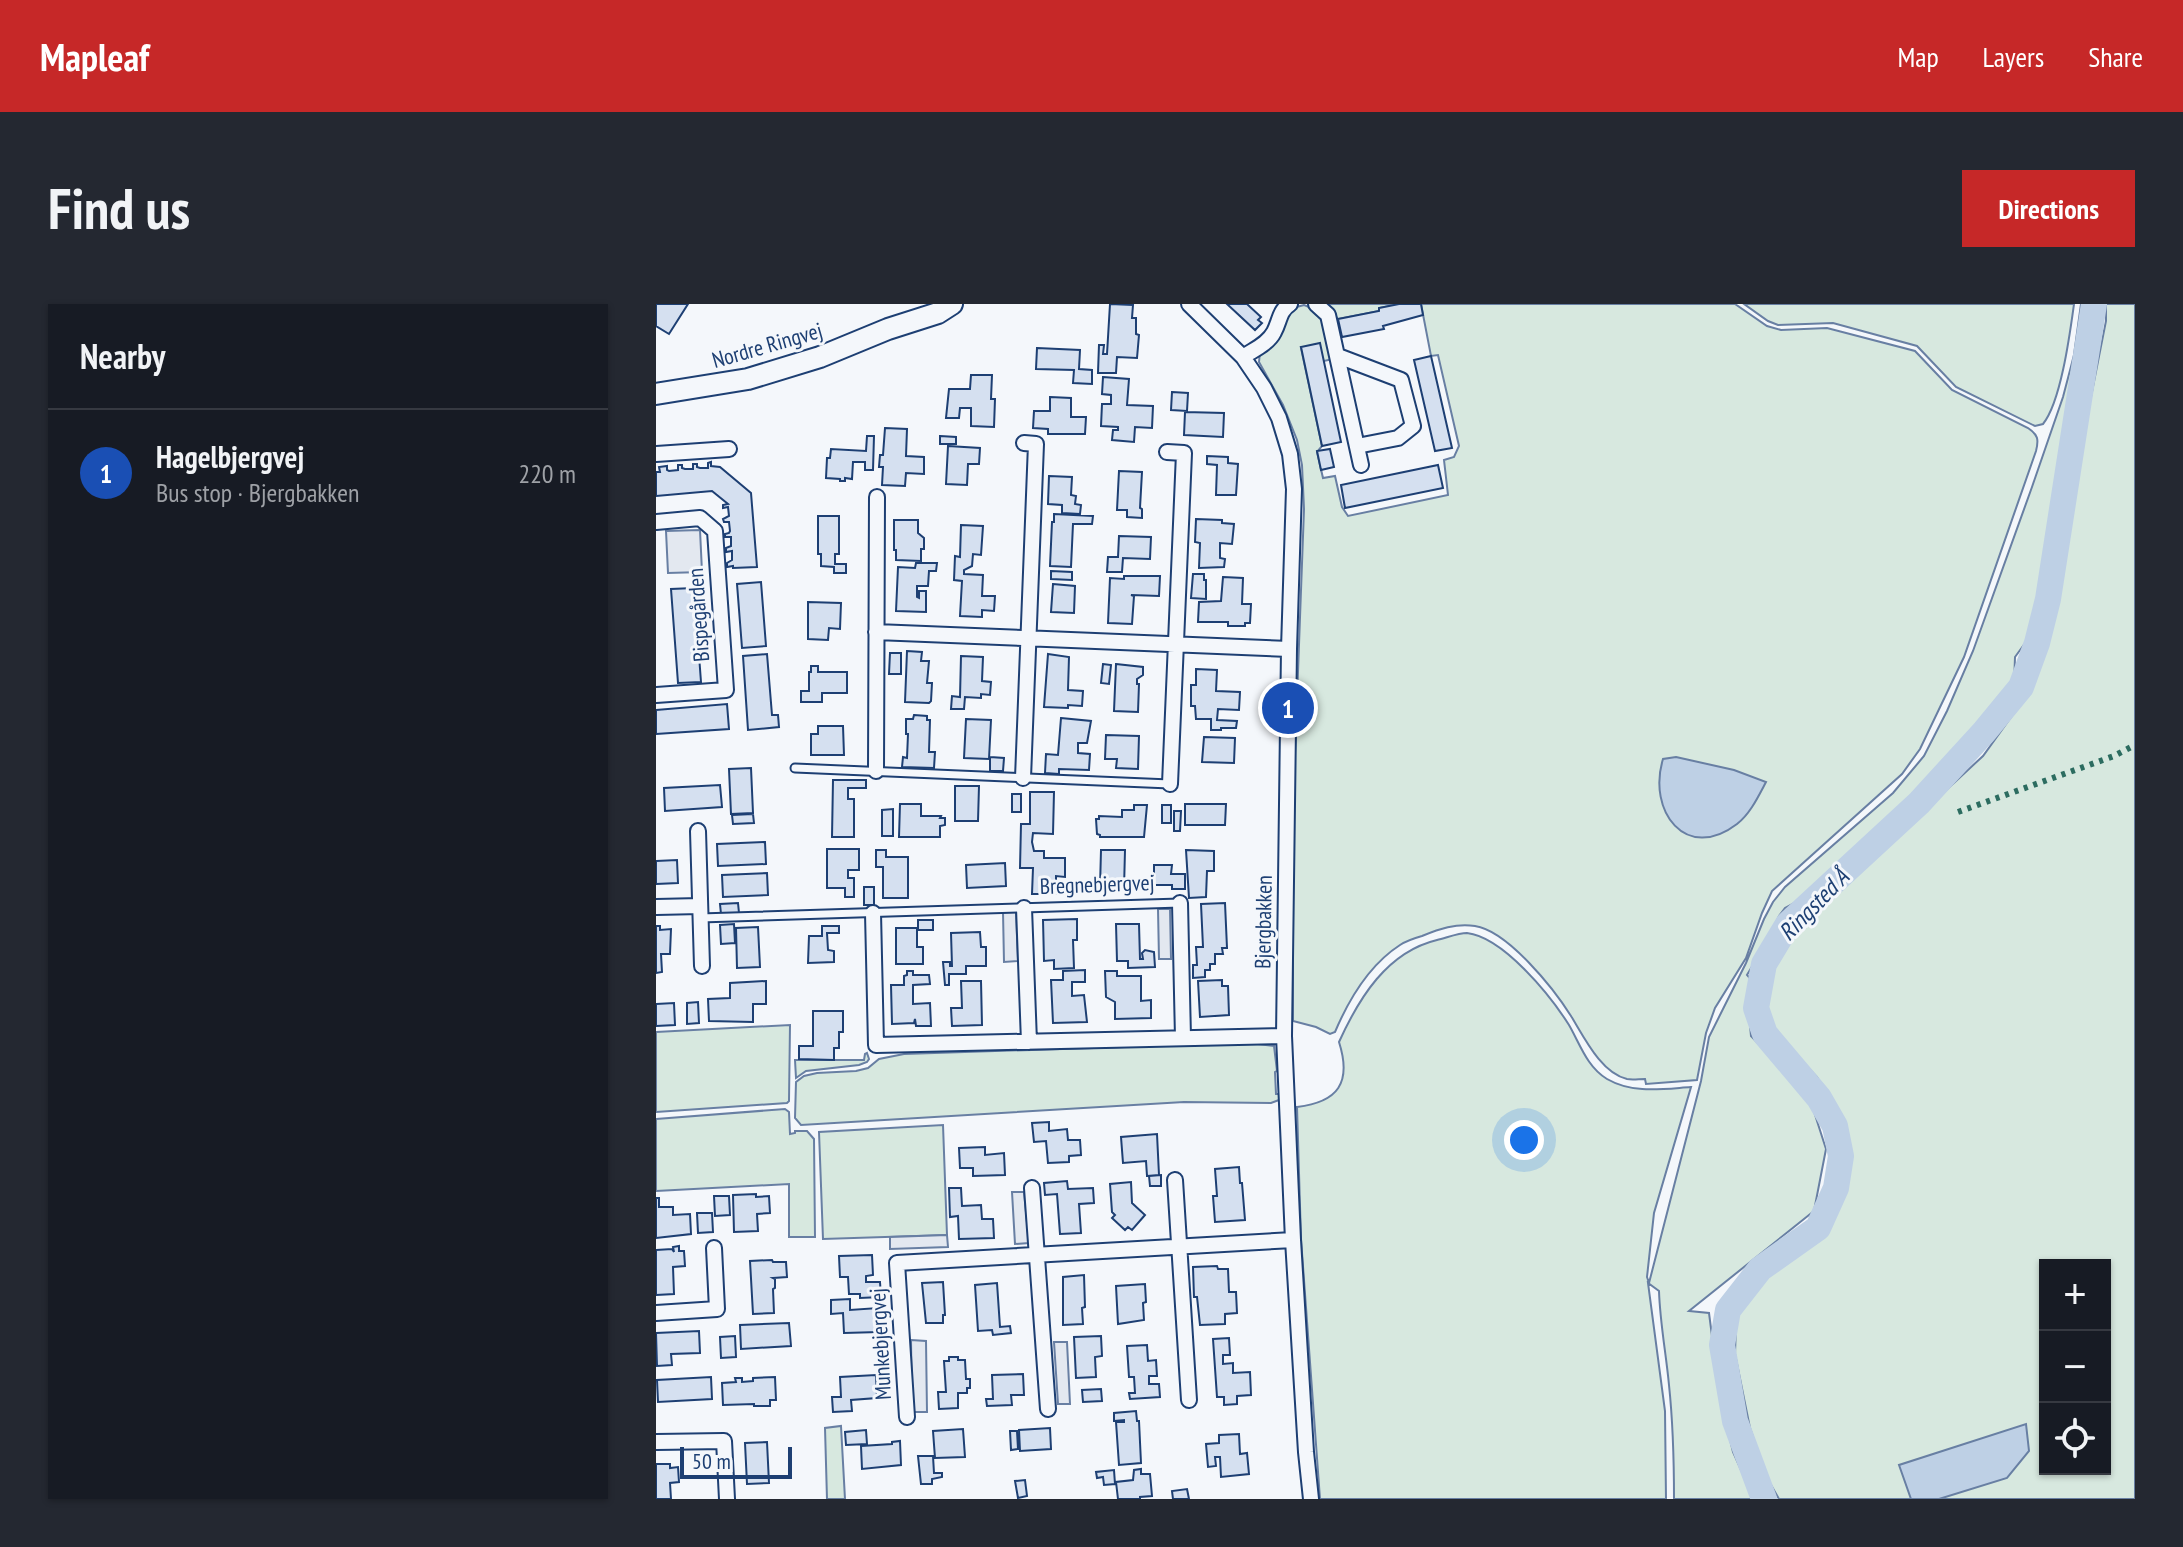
<!DOCTYPE html>
<meta charset="utf-8">
<style>
body{margin:0;font-family:"PT Sans Narrow",sans-serif;background:#242831;color:#f1f3f6}
.controls{position:absolute;right:24px;bottom:24px;display:grid;overflow:hidden;border-radius:0px;box-shadow:0 2px 6px #0004}
.controls button{width:72px;height:72px;display:grid;place-items:center;padding:0;border:0;border-bottom:2px solid #363941;background:#171b24;color:#f1f3f6;font:40px sans-serif}
.scale{position:absolute;left:24px;bottom:20px;width:112px;box-sizing:border-box;padding-left:8px;border:4px solid #1d3f73;border-top:0;font-size:22px;line-height:28px;white-space:nowrap;color:#1d3f73;-webkit-text-stroke:6px #f4f7fb;paint-order:stroke}
.you{position:absolute;left:868px;top:836px;width:28px;height:28px;margin:-20px;border:6px solid #fff;border-radius:50%;background:#1a73e8;box-shadow:0 0 0 12px #1a73e833}
.badge{display:grid;place-items:center;width:52px;height:52px;border-radius:50%;background:#c62828;color:#fff;font-size:26px;font-weight:700}
.pin{position:absolute;translate:-50% -50%;border:4px solid #fff;box-shadow:0 2px 8px #0006}
.list{margin:0;padding:0;list-style:none}
h2{display:flex;justify-content:space-between;align-items:center;height:104px;margin:0;padding:0 32px;font-size:34px}
h2 small{font-size:26px;font-weight:400;color:#9ea1a6}
.list li{display:grid;grid-template-columns:52px 1fr auto;gap:24px;align-items:center;box-sizing:border-box;height:128px;padding:0 32px;border-top:2px solid #363941}
.list b{display:block;font-size:30px;white-space:nowrap}
.list p{margin:0;font-size:26px;white-space:nowrap;color:#9ea1a6}
.list em{font-size:26px;font-style:normal;color:#9ea1a6}
.icon{flex:none;width:44px;height:44px;fill:none;stroke:currentColor;stroke-width:2;stroke-linecap:round;stroke-linejoin:round}
.map{position:relative;flex:none;width:1479px;height:1195px;overflow:hidden;border-radius:0px}
header{display:flex;align-items:center;gap:48px;box-sizing:border-box;height:112px;padding:0 40px;background:#c62828;color:#fff}
header strong{font-size:38px}
nav{display:flex;gap:44px;margin-inline-start:auto;font-size:28px}
.intro{display:flex;align-items:center;justify-content:space-between;box-sizing:border-box;height:192px;padding:0 48px}
h1{margin:0;font-size:56px}
.button{padding:20px 36px;border-radius:0px;background:#c62828;color:#fff;font-size:28px;font-weight:700}
main{display:flex;gap:48px;padding:0 48px}
aside{flex:1;background:#171b24;border-radius:0px;box-shadow:0 2px 6px #0004}
.map>svg:first-child{display:block}
.green{fill:#d7e8df;stroke:#687fa3;stroke-width:2;fill-rule:evenodd}
.parking{fill:#e3e8f0;stroke:#687fa3;stroke-width:2}
.water{fill:#bed0e5;stroke:#687fa3;stroke-width:2}
.lines{fill:none;stroke-linecap:round;stroke-linejoin:round}
.river{stroke:#bed0e5;stroke-width:26}
.building{fill:#d5e0f0;stroke:#1d3f73;stroke-width:2}
.lane-casing{stroke:#1d3f73;stroke-width:11}
.street-casing{stroke:#1d3f73;stroke-width:18}
.secondary-casing{stroke:#1d3f73;stroke-width:24}
.lane{stroke:#f4f7fb;stroke-width:7}
.street{stroke:#f4f7fb;stroke-width:14}
.secondary{stroke:#f4f7fb;stroke-width:20}
.hedge{stroke:#2c6c60;stroke-width:6;stroke-dasharray:4 6;stroke-linecap:butt}
.labels{text-anchor:middle;stroke-width:6;stroke-linejoin:round;paint-order:stroke}
.street-label{font-size:22px;fill:#1d3f73;stroke:#f4f7fb}
.water-label{font-size:24px;font-style:italic;fill:#1d3f73;stroke:#f4f7fb}
</style>
<header>
<strong>Mapleaf</strong>
<nav><a>Map</a><a>Layers</a><a>Share</a></nav>
</header>
<div class="intro"><h1>Find us</h1><a class="button">Directions</a></div>
<main>
<aside>
<h2>Nearby<small></small></h2>
<ul class="list">
<li><span class="badge" style="background:#1a4fb4">1</span><div><b>Hagelbjergvej</b><p>Bus stop · Bjergbakken</p></div><em>220 m</em></li>
</ul>
</aside>
<div class="map">
<svg width="1479" height="1195" viewBox="0 0 1479 1195">
<rect width="100%" height="100%" fill="#f4f7fb"/>
<path class="green" d="M670,0h73l-20,4v3l-41,8z
M765,0h314l32,22 14,4 46,-2 88,23 37,39 76,38c10,7 11,11 8,23l-72,206 -44,92 -18,25 -130,117 -10,22 -16,45 -31,50 -9,25 -9,47 -51,4 -1,-5c-6,0 -13,1 -18,0 -26,-6 -43,-42 -56,-63 -17,-27 -63,-85 -96,-90 -19,-3 -36,3 -53,10 -7,2 -16,5 -22,9 -31,20 -51,54 -65,87l-5,2 -14,-7 -23,-6v-214l11,-298 -2,-44 -5,-25 -14,-35 -24,-43 1,-10 27,-39 6,-5 11,-3 13,5 8,10 8,39 -9,2 -23,-13 21,98 -5,6 6,26 12,-2 7,31 6,9 100,-21 -4,-35 10,-3 5,-11 -21,-91 -7,1z
M1088,0h330c-4,29 -13,98 -31,120l-8,2 -79,-39 -39,-41 -84,-23 -55,2 -10,-4z
M1425,0h9l-4,30 -19,96 -19,105 -8,61 -9,27v12l-16,22 -1,29 -6,4 -25,29 -33,42 -23,25 -127,114 -15,8 -6,8 -8,19 -24,40 6,7 -5,21 3,33 58,60 17,53 -12,62 -125,100 20,2 11,85 13,54 21,47h-80c0,-38 -1,-76 -5,-114 -3,-32 -9,-62 -10,-94l-11,-8 17,128 1,88h-346l-19,-260 -4,-132c41,-5 55,-24 42,-65 20,-44 48,-90 98,-102 9,-2 21,-7 30,-7 36,4 83,62 102,92 11,19 18,42 38,54 26,15 55,10 84,8l-37,126 -7,64 2,6 52,-202 8,-44 37,-74 18,-44 9,-17 12,-15 108,-94 31,-37 23,-45 26,-60 59,-164 31,-90 11,-42z
M1450,0h29v1195h-356l-12,-21 -17,-50 -15,-74 1,-30 5,-21 33,-34 47,-35 13,-25 14,-45 -5,-40 -26,-47 -43,-45 -12,-22 3,-29 16,-36 35,-37 82,-79 44,-35 41,-38 36,-50 28,-63 22,-135 37,-187zM1389,961h60v204h-60z
M134,721l-1,76 -2,2 -131,9v-80z
M593,739l25,3 3,25 -2,1 1,22h3v6l-8,3 -87,-1 -383,23 -6,-7 1,-36 8,-6 13,-3 39,-2 12,-3 11,-9 25,-5z
M211,749l2,6 -2,3 -8,3 -53,6 -10,7 -1,-18h69l1,-6z
M129,805l4,3 1,22 5,-1v-2h12l7,8 1,98h-26v-53l-133,7v-72z
M287,821l4,110 -124,4 -4,-107z
M185,1122l4,73h-18l-2,-71z"/>
<path class="parking" d="M44,226l2,42 -34,1 -2,-42z
M502,605h12l1,50h-12z
M347,608h13l2,49 -14,1z
M356,888h12l5,51 -14,1z
M291,931l1,12 -58,2v-12z
M255,1036l15,1 1,71h-15z
M398,1038h13l3,62h-12z"/>
<path class="water" d="M1020,453l58,13 32,12c-8,15 -16,32 -29,42 -51,39 -90,-13 -74,-65z
M1370,1120l3,27 -22,27 -68,21h-28l-12,-34z"/>
<g class="lines">
<path class="river" d="M1108,1195l-29,-78 -13,-76 6,-35 32,-41 58,-41 18,-40 5,-32 -6,-30 -16,-28 -54,-64 -9,-26 8,-44 24,-40 131,-121 65,-71 37,-45 16,-44 11,-44 46,-295"/>
</g>
<path class="building" d="M0,0h32l-19,30 -13,-8z
M454,0l23,1 -1,13h4v16l3,1 -2,23 -20,-1 -1,16h-18l1,-28h5l-1,9h4z
M571,0h20l14,13 -3,3 4,3 -7,7z
M743,0h22l2,11 -40,11 1,3 -42,8 -4,-18 41,-8v-3z
M664,39l21,99 -19,4 -21,-99z
M381,44l43,2 -1,19 13,1v14l-19,-1 1,-13 -38,-1z
M775,52l21,92 -17,3 -21,-91z
M315,71h21l-1,24h4l-1,28 -23,-1v-18h-11l-1,10h-13l3,-29h21z
M447,73l26,2 -2,26 26,1 -1,22 -17,-1 -1,15 -22,-2 1,-10h5v-3l-17,-1 1,-22h9v-9l-9,-1z
M516,88l16,1 -1,18 -16,-1z
M394,93l21,1v19h15l-1,17h-37v-5l-15,-1 1,-17h16z
M529,108l39,1 -1,24 -39,-2z
M229,124l22,1 -1,27 18,1v17l-18,-1 -1,13 -23,-1 1,-18h-4l1,-12h3z
M211,132h7l-1,34h-8v-8h-12l-1,17 -7,-1v3h-5v-2l-14,-1 1,-20h3l1,-9 35,2z
M284,132l16,1v7h-16z
M292,142l32,2 -1,16h-11l-1,21 -21,-1z
M674,145l4,18 -13,3 -4,-19z
M551,152l21,1v6l10,1 -2,31h-20l1,-30 -10,-1z
M55,158v4l9,1 31,26 6,74 -24,1v-2l-6,1v-4l5,-3v-9l-6,1v-4l5,-2v-9h-6v-3l4,-1 1,-2 -1,-9h-5l-1,-3 6,-3 -1,-9 -5,1v-3l5,-1 -16,-13 -56,5v-24h4l-1,-5 8,-1v4l2,1 9,-1v-5h4v3l3,1h8v-5h4v3l3,1h8v-5z
M782,161l5,23 -98,20 -4,-23z
M463,167l23,1 -2,36 2,1v9l-15,-1v-7h-10z
M393,172l23,1 -1,18 5,1 -1,8 6,1 -1,9 -18,-1v-8l-14,-1z
M398,210l39,2 -1,8h-19l-2,43 -21,-1 2,-44h2z
M162,212h21v38h-4v10h11v9h-12v-6l-13,-1v-12h-3z
M540,215l26,1v3l12,1 -2,20 -12,-1v15l5,1 -1,8 -25,1 1,-25 -5,-1z
M238,216h24v13l6,5v11h-3v12l-25,-1v-10h-2z
M305,221l22,1 -2,29 -8,-1 -1,12 -8,4v4l19,1 -1,21h13l-1,15 -12,-1v7l-22,-1 2,-35 -8,-1 1,-24 5,1z
M463,232l32,1 -1,22 -27,-1 -1,14h-15l1,-15h10z
M260,259h21l-1,8h-7l-1,15h-11v11l2,1v-7h7v21l-30,-1 2,-44 17,1z
M395,267l21,1v8l-21,-1z
M537,270h11v6h2v19l-15,-1z
M468,272h36l-1,20 -28,-1 3,1 -2,28 -24,-1 2,-45 14,1z
M567,273l20,1 -1,26h9l-1,19h-5v3h-17v-4h-30l1,-20 22,-1z
M105,278l5,64 -24,2 -5,-64z
M397,280l22,2 -1,27 -23,-1z
M38,284l7,94 -23,1 -7,-94z
M152,298l33,1 -1,26 -11,-1 -1,12 -20,-1z
M251,347l15,1 -1,9h8l-2,22h5l-1,18 -2,2 -24,-1z
M234,349h11v21h-12z
M111,350l5,61h6l1,12 -31,3 -5,-74z
M392,350l21,3 -1,33 15,1 -1,15 -14,-1v3l-24,-1z
M305,352l22,1 -1,24 9,1 -1,13 -9,-1v4l-16,-1 -1,12h-13l1,-13 8,1z
M447,360l8,1 -2,19 -8,-1z
M460,360l27,3v8l-6,4v5h2l-1,28 -24,-1z
M155,362h7v6h29v21h-25v9h-21v-11h8v-19h2z
M540,365l21,1 -1,21 24,1 -1,18 -21,-1 -1,11 20,1 -1,7h-15v2h-10v-11h-15l-1,-13h-4v-21h5z
M71,400l2,25 -73,5v-24z
M258,411l13,1v4h3l-1,32h6l-1,16 -32,-1 1,-10 4,1 1,-24h-2v-15h7z
M405,414l30,3 -4,22h-9v10l12,1 -1,16 -30,-1v5l-14,-1 1,-19 12,1z
M310,415l25,1 -2,39 -25,-1z
M162,422h25l1,29h-33v-21h7z
M450,431l33,1 -1,33 -22,-1 1,-9h-12z
M548,433l31,1 -1,25 -32,-1z
M334,453l14,1 -1,13h-13z
M95,464l2,45 -22,1 -2,-45z
M177,476h33v8h-18v11h6v38h-22z
M64,481l2,22 -57,4 -1,-23z
M299,482h24l-1,35h-23z
M374,488h24l-1,42 -20,-1 -1,9 2,9h10v7h21v19l-9,-1v18h-24l1,-26h-13l1,-44h9z
M356,490h9v18h-9z
M244,500h21v12h20l-1,2h5v7l-5,1v11h-41z
M529,500h41l-1,21h-40z
M478,501h13l-3,32h-44v-2l-3,-1 -1,-15h3v-3l23,1v-7h12z
M506,501h9v18h-9z
M237,505v27h-11v-26z
M518,507h7l-1,20h-6z
M97,510l1,9 -21,1 -1,-9z
M109,538l1,22 -48,2 -1,-22z
M171,545h32v21h-11v8h6v19h-9v-9h-18z
M220,546h10v7h22v41h-25v-31h-7z
M445,546h24l-1,39 -24,-1z
M530,546l28,1v20h-7l-1,26 -17,1z
M21,556l1,23 -22,1v-23z
M349,559l1,23 -39,2 -1,-23z
M498,561h18l-1,9h14v15h-13v-4h-18z
M111,569l1,22 -45,2 -1,-22z
M208,583h10v18h-10z
M82,599l1,10 -18,1 -1,-10z
M569,599l2,45h-5l1,6h-8v10h-5v6h-5v7l-12,1v-13h4l-1,-18h7l-2,-43z
M421,615v21h-4l1,28 -20,1v-9l-10,1 -1,-41z
M262,616h15v10h-15z
M78,620l1,19 -14,1 -1,-19z
M460,620h23l1,35h3l-1,-6 3,-3 9,2 1,15 -27,1v-7h-11z
M0,622h4v4l11,-1 -1,25h-9l1,18 -6,1z
M166,622h17v7h-12l1,17 6,1v11l-26,1 1,-27h13z
M102,623l2,40 -23,1 -1,-40z
M240,624h21v19h6v17h-27z
M324,628l1,15h5v19h-20v8h-17v11h-4l-2,-23h7v4h2l-1,-33z
M429,666v12h-13v14l12,-1 3,27 -34,1 -2,-43h12v-9z
M251,667h6v4h16l1,9 -17,1v19l17,-1 1,23h-15l-1,-7 -1,4 -22,1 -1,-39h13v-9l3,-1z
M449,667h12v5h24v25l10,-1v18l-36,1v-17l-9,-5z
M566,676v6h6l1,29 -29,2 -2,-36z
M110,677v23h-13v18l-44,-1 -1,-22 22,-1v-15z
M305,677h20l1,44 -30,1 -1,-18h11z
M42,698l1,21 -12,1v-21z
M18,699l1,22 -19,1v-22z
M157,707h30v21h-4v16h-5v12l-35,-1v-13h14z
M393,818v9l18,-2 1,11h12l1,15 -12,1v6l-21,1 -2,-22 -12,1 -2,-19z
M501,830l2,41 -12,1 -1,-15 -23,2 -2,-26z
M329,843v8l19,-2 1,22 -32,1v-8h-13l-1,-20z
M583,863l1,16h2l3,37 -30,2 -2,-26h4l-2,-27z
M505,871v11h-11l-1,-10z
M411,877l1,8 25,-1 1,15 -15,1 2,29 -21,1 -3,-40 -12,1 -1,-12z
M475,878l1,21 13,12 -13,15 -4,-3 -3,3 -13,-12 3,-3 -3,-3 -2,-28z
M293,884h12l1,18 19,-1 1,14h11l1,19 -35,1 -1,-23 -8,1z
M100,890v3l13,-1 1,17 -13,1 1,17 -24,1 -1,-37z
M58,892h15l1,19 -15,1z
M0,894h3v9h14v8l17,-1 1,20 -35,4z
M41,909h15l1,19 -15,1z
M23,942v5h5l1,15 -12,1 1,27 -18,1v-45l16,-1 2,3 -1,-5z
M216,951l1,20 -7,1v6h14l1,15 -21,1v-4h-11l-1,-17h-8l-1,-21z
M116,956l1,2h13l1,15 -14,1 2,1v9l-2,1 1,24 -21,1 -3,-53z
M561,962l1,3h10l1,23h7l1,21 -12,1v10l-25,1 -3,-28h-3l-1,-30z
M428,971l1,32 -3,1 1,16 -20,1v-48z
M287,978l2,33h-2v8h-17l-4,-40z
M341,979l3,44 10,-1 1,7 -18,2 -1,-5 -14,1 -3,-46z
M489,980l1,18 -3,1 1,17 -26,4 -2,-38z
M194,995v11l28,-2 1,24 -35,1 -1,-20 -12,1v-14z
M133,1019l2,23 -50,3 -1,-24z
M43,1027l1,22 -29,1 1,11 -15,1 -1,-33z
M79,1032l1,21 -15,1 -1,-21z
M445,1032l1,20 -7,1 1,20 -20,1 -2,-41z
M573,1034l1,17h-7v9l10,-1v10l17,-1 1,23 -14,1v8l-13,1v-8h-7l-4,-58z
M491,1041l1,16 8,-1 1,16h-8v8h10l1,13 -30,2 -1,-6h6l-1,-16h-5l-2,-31z
M293,1053h9v3h7l1,19h4v9h-3v5h-9v15l-19,1 -1,-17h8l-2,-31h5z
M367,1070l1,21h-13l1,10 -25,1 -1,-7h7l-1,-24z
M220,1071l1,23 -26,2 1,11 -19,1 -1,-15h9l-1,-20z
M55,1073l1,22 -54,3 -1,-22z
M119,1073l1,23h-6v6h-16v-2l-31,1 -1,-22 14,-1 -1,-4h7v4l11,-1v-3z
M445,1085l1,12 -19,1 -1,-12z
M480,1107l1,10h2l2,42 -22,2 -3,-43h8v-2l-10,1v-8z
M394,1124l1,21 -31,2 -1,-21z
M307,1125l2,28 -30,1 -2,-27z
M210,1126l1,14 -21,1 -1,-13z
M354,1127h7l1,18 -7,1z
M583,1130l1,20 7,-1 2,21 -28,3 -1,-20h-5l1,9 -8,1 -2,-23 13,-1v-8z
M244,1137l1,24 -39,4 -1,-23 31,-2v-2z
M111,1138l2,41 -22,1 -2,-41z
M262,1152h15l1,17h8v4l-10,2v5h-11z
M0,1160h14v4l8,-1 1,15 -9,1 1,16h-15z
M485,1165v5h9l2,22 -12,1v2h-22l-2,-17 17,-2 1,-10z
M458,1166l1,14 -11,1 -1,-8 -6,1 -1,-6z
M369,1176l2,16 -9,2 -3,-17z
M531,1185l2,10h-16l-1,-8z"/>
<g class="lines">
<defs>
<path id="lane" d="M139,464l375,16
M44,614l480,-15"/>
<path id="street" d="M533,0l54,53 21,31 15,30 11,36 4,35 -5,160 -5,387 9,204 13,212 5,47
M660,0l12,11 33,150
M682,52l63,24 12,46 -15,12 -41,8
M587,53c10,-7 25,-13 31,-25 6,-11 5,-21 16,-28
M511,148l17,1 -14,331
M0,150l73,-5
M0,218l44,-4 15,13 11,159 -70,5
M220,328l413,17
M220,467l1,-274
M367,474l13,-334 -12,-1
M42,527l4,135
M524,599l3,135
M0,603l44,-1
M368,604l5,134
M217,609l3,132 408,-9
M519,876l14,220
M376,884l16,221
M0,1009l61,-4 -3,-61
M251,1113l-10,-154 396,-23
M0,1138l68,-1 3,58"/>
<path id="secondary" d="M0,90l92,-15 72,-22 68,-28 50,-16 14,-9"/>
</defs>
<use href="#lane" class="lane-casing"/>
<use href="#street" class="street-casing"/>
<use href="#secondary" class="secondary-casing"/>
<use href="#lane" class="lane"/>
<use href="#street" class="street"/>
<use href="#secondary" class="secondary"/>
<path class="hedge" d="M1302,508l156,-56 21,-11"/>
</g>
<g class="labels">
<g class="street-label">
<text transform="translate(111 41) rotate(-16)" y="8">Nordre Ringvej</text>
<text transform="translate(42 311) rotate(-94)" y="8">Bispegården</text>
<text transform="translate(441 580) rotate(-2)" y="8">Bregnebjergvej</text>
<text transform="translate(607 618) rotate(-89)" y="8">Bjergbakken</text>
<text transform="translate(224 1040) rotate(-93)" y="8">Munkebjergvej</text>
</g>
<g class="water-label">
<text transform="translate(1158 601) rotate(-46)" y="8">Ringsted Å</text>
</g>
</g>
</svg>
<div class="controls">
<button>+</button>
<button>−</button>
<button><svg class="icon" aria-label="locate" viewBox="0 0 24 24"><circle cx="12" cy="12" r="6"/><path d="M12 2v4M12 18v4M2 12h4M18 12h4"/></svg></button>
</div>
<div class="scale">50 m</div>
<div class="you"></div>
<div class="pin badge" style="left:632px;top:404px;background:#1a4fb4">1</div>
</div>
</main>
